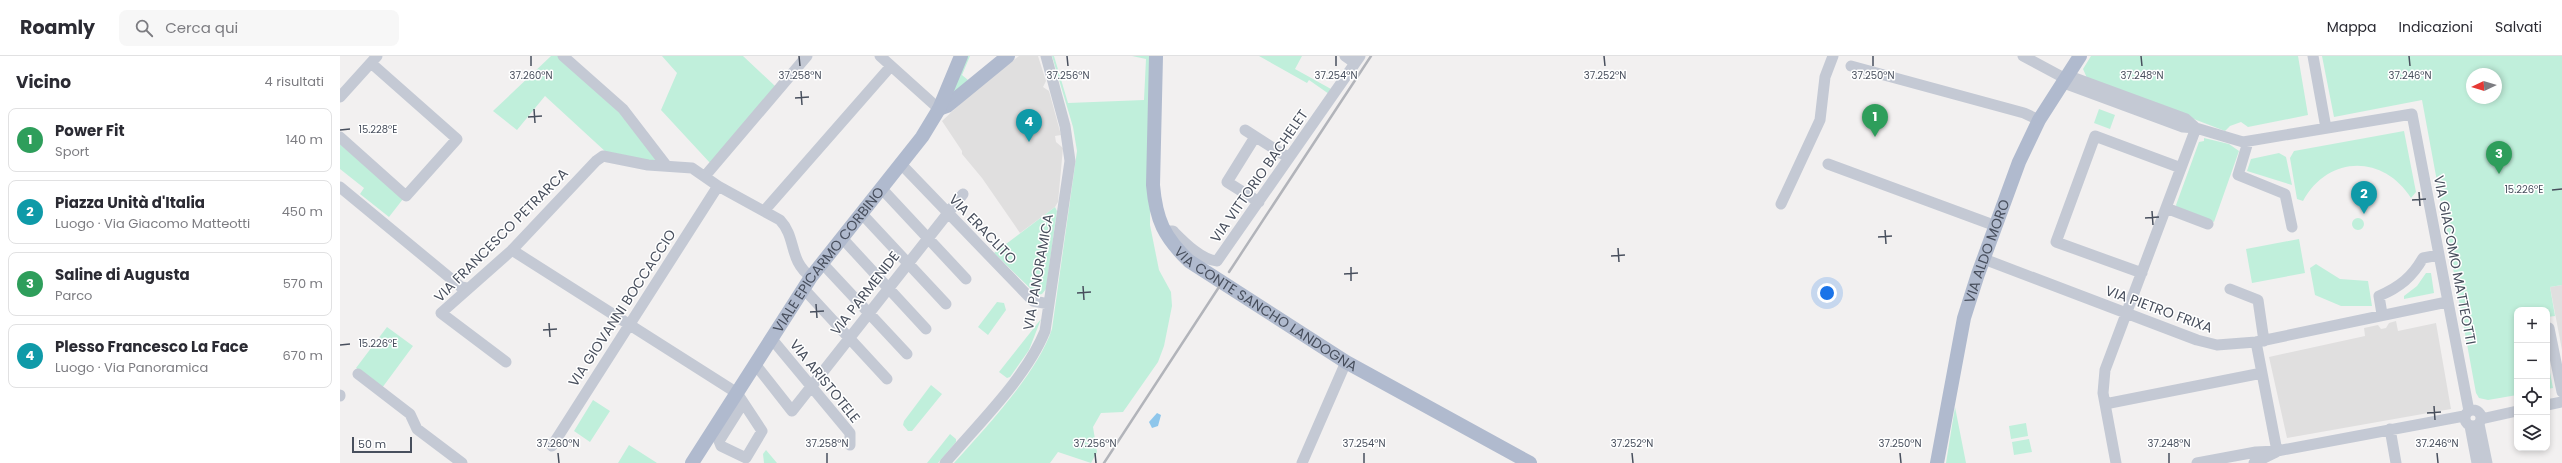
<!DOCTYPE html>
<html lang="it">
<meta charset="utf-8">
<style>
body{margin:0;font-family:Poppins,sans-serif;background:#f7f7f7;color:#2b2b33}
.controls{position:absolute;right:12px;bottom:12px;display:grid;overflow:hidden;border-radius:8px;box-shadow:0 2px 6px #0003}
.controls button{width:36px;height:36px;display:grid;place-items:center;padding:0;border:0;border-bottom:1px solid #e1e1e2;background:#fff;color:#2b2b33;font:20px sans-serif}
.compass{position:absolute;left:2126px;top:12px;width:36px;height:36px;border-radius:50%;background:#fff;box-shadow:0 2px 6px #0003;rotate:266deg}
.scale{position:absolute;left:12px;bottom:10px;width:60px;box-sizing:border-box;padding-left:4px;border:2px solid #484f5d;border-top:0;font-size:11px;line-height:14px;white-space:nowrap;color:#484f5d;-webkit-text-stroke:3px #fff;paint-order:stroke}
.you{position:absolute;left:1487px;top:237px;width:14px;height:14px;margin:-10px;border:3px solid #fff;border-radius:50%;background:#1a73e8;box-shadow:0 0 0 6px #1a73e833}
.badge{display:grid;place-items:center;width:26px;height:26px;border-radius:50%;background:#d93025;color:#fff;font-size:13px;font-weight:700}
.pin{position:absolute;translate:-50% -33px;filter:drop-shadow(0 1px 2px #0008)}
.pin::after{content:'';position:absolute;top:21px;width:14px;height:12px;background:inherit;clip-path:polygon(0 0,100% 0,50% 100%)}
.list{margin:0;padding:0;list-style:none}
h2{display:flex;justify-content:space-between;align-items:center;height:52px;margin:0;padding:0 16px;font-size:17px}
h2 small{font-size:13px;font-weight:400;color:#7c7c81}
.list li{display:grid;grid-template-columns:26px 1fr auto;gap:12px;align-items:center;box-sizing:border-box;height:64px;margin:0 8px 8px;padding:0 8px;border:1px solid #e1e1e2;border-radius:8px}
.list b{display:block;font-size:15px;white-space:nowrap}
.list p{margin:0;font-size:13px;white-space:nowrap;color:#7c7c81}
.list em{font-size:13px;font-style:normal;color:#7c7c81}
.icon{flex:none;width:22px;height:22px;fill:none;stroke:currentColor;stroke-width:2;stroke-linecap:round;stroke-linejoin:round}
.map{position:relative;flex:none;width:2222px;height:407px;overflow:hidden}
header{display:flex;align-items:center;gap:24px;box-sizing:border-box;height:56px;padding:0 20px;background:#fff;border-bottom:1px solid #e1e1e2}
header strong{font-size:19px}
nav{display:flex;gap:22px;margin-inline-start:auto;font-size:14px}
.search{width:280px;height:36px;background:#f7f7f7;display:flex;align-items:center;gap:10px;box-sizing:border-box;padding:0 14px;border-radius:8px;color:#7c7c81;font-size:15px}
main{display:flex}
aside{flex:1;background:#fff}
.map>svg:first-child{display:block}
.education{fill:#e0dfdf}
.green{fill:#c0efdb;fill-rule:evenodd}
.water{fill:#8ec6eb}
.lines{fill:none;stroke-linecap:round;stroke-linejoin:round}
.minor{stroke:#c4c9d4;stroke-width:11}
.major{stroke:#b0bace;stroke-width:14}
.rail{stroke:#b2b4ba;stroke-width:2.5}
.ticks{fill:none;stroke:#484f5d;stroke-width:1.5}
.labels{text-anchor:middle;stroke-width:3;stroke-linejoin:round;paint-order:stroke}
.street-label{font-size:14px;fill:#484f5d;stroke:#fff}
.ticks-label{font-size:10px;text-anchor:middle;fill:#484f5d;stroke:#fff;stroke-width:3;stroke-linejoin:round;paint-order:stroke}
</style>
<header>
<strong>Roamly</strong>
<div class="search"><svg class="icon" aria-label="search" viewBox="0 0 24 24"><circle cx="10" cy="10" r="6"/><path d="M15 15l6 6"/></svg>Cerca qui</div>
<nav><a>Mappa</a><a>Indicazioni</a><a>Salvati</a></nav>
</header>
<main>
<aside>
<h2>Vicino<small>4 risultati</small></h2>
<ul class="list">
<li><span class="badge" style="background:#2e9e5b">1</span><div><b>Power Fit</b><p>Sport</p></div><em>140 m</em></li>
<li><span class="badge" style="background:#0f9aa8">2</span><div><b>Piazza Unità d'Italia</b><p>Luogo · Via Giacomo Matteotti</p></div><em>450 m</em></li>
<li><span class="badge" style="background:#2e9e5b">3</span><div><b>Saline di Augusta</b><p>Parco</p></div><em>570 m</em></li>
<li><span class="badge" style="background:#0f9aa8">4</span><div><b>Plesso Francesco La Face</b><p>Luogo · Via Panoramica</p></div><em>670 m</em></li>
</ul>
</aside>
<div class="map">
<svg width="2222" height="407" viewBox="0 0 2222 407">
<rect width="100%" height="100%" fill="#f2f0f0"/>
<path class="education" d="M679,0h19l8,25 -3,6 6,4 12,44 -6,1 1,6 7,6 -5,54 -3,5 -35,26 -38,-55 -20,-24v-3l-20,-30 37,-35z
M2222,229v65l-12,-63z
M2056,265l2,10 38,-8 15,86 -164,29 -18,-81 96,-21 -1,-8 14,-3 3,4 5,-1 3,-5z"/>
<path class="green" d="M211,0h9l61,54 37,52 -51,-9 -62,-57 -28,34 -24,-19z
M322,0h81l32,30 -64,78 -50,-54 16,-37z
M626,0h4l-8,19 6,5 -20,18z
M712,0h2l14,47 76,-3 2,-41 -14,-3h20l-2,169 9,45 12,22 1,14 -8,40 -6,16 -35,50 -22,1 -8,14 4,25 -6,11 -33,-11 -8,11h-96c31,-35 83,-89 98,-134l25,-178 -4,-24z
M919,0h43l-7,13 36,20 -2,5 -20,-14 -2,3z
M1751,0h207l10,59 -60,12 -7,-5 -11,4 -5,5 -138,-53 -4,-9z
M1982,0h240v229l-12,2 5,29 -8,1v-7h-30v85l-29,5 -9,-2 -3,-5 -54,-293 -88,17zM2132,18h24v24h-24z
M1759,53l16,6 -5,14 -16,-6z
M2064,75l12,61 -5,6c-28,-44 -83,-43 -108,3l-6,-2 -7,-41 4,-7z
M1864,82l25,6 10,7 -25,71 -37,-14 -1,-3 23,-63 5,-1z
M0,88l63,55 -14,18 -29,-23 4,-6 -24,-19z
M1939,97l7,4 6,28 -45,-14 4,-12z
M715,151l2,4 -11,78 -4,5 -5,1 -43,-42z
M2012 168a6 6 0 1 1 12 0a6 6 0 1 1-12 0Z
M1959,183l6,34 -53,10 -6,-34z
M1976,208l24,15 28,2 4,25h-31l-26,-11 -5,-27z
M2086,217h5l3,20 -30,6v-3l13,-10z
M657,246l7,1 2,7 -18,25 -10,-8z
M701,263l-12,31 -19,27 -3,1 -8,-6z
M47,271l26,19 -31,42 -26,-20z
M2207,301l6,31 -6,1z
M591,329l11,9 -30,37h-4l-5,-6 1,-4z
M253,344l17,11 -20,31 -16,-11z
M1615,351l11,56h-20z
M1686,367l2,13 -17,3 -2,-13z
M610,378l6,5v3l-18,21h-11z
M1689,383l3,13 -18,3 -2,-13z
M289,389l28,18h-39z
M426,394l11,13h-13l-1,-9z"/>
<path class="water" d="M817,357l4,2 -3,11 -6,2 -3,-6z"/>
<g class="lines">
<path class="minor" d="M223,0l60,53 43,56
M540,0l59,53
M1005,0l10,7
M1683,0l43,23
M1973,0l13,72
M1511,10l173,47 15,7
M1729,20l117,43 10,9
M1724,27l119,44 13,1 47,14 169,-28 57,297
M0,41l37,-41
M905,74l44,28
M0,81l66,59 51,-57 -86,-76
M915,81l-28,45 32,20
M1908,86l-10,33 47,19 7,33
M561,108l132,137 16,3
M1488,108l168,62
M365,120l102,-120
M0,131l121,100 6,1
M542,133l84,90
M1441,148l39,-84 5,-43 8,-21
M1826,152l42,16
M424,155l127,-145
M522,158l84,90
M824,175h9c10,10 28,29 44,30l143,-205
M502,182l84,91
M172,194l225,143 25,38 -16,27 -25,-12 -2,-5 24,-38
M1644,203l213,81 20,5 39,-3 191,-40
M482,207l85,91
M1802,217l-86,-31 39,-106 86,32
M463,232l84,91
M1890,233l28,11 6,41
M2042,258l-3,-18c21,-9 33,-19 44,-38l16,-3
M2209,272l13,64
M431,282l79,95v12
M1916,286l21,109
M166,306l-65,-49 71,-63 84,-89 7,-5 45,9 44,3 26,18 62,34c17,18 8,40 31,57
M415,308l37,47 171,-217
M18,318l52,40 7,15 45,34
M0,340v-1
M1765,348l157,-31
M2207,349l15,-3
M2125 362a8 8 0 1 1 16 0a8 8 0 1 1-16 0Z
M2141,363l36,-8
M2139,368l8,39
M2130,370l7,37
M2050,373l6,34
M212,390l166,-260
M605,407c33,-39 81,-85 100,-132l25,-170 -5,-35 -19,-70
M962,407l44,-101
M1776,407l-13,-70 2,-23 91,-242
M1857,407l59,-11 21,-1 187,-35
M1914,407l22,-11"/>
<g class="major">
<path id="s1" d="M816,0l-3,129c3,35 11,52 36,76l157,101 184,101"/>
<path d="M599,53l8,-3 61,-50"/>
<path id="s2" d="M352,407l119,-186 111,-140 17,-28 22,-53"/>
<path id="s3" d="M1597,407l27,-145 14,-44 41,-112 20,-42 41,-64"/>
</g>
<path class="rail" d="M889,216l142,-216
M764,407l115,-176"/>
</g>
<path class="ticks" d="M191,0v10M459,0l1,10M727,0l1,10M996,0v10M1264,0l1,10M1533,0v10M1801,0l1,10M2069,0l1,10M461,35l1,14M455,42l14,-1M194,53l1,14M188,61l14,-1M0,74l10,-1M2212,134l10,-1M2079,136l1,14M2072,144l14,-1M1812,155l1,14M1805,162l14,-1M1545,174l1,14M1538,181l14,-1M1278,192l1,14M1271,200l14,-1M1011,211v14M1004,218l14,-1M743,230l1,14M737,237l14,-1M476,248l1,14M470,256l14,-1M209,267l1,14M203,274l14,-1M0,289l10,-1M2094,350l1,14M2087,357l14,-1M218,397l1,10M487,397v10M755,397l1,10M1024,397v10M1292,397l1,10M1560,397l1,10M1829,397v10M2097,397l1,10"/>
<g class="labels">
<g class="street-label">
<text transform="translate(919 120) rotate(-55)" y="5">VIA VITTORIO BACHELET</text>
<text transform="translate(643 173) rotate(46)" y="5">VIA ERACLITO</text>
<text transform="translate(161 179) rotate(-45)" y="5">VIA FRANCESCO PETRARCA</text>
<text dy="5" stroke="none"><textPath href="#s3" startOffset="218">VIA ALDO MORO</textPath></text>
<text dy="5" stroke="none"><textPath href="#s2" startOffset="245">VIALE EPICARMO CORBINO</textPath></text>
<text transform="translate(2115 204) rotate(79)" y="5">VIA GIACOMO MATTEOTTI</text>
<text transform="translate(698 216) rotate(-80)" y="5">VIA PANORAMICA</text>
<text transform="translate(525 237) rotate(-52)" y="5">VIA PARMENIDE</text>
<text dy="5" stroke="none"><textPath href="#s1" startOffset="306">VIA CONTE SANCHO LANDOGNA</textPath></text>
<text transform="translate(282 252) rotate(-57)" y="5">VIA GIOVANNI BOCCACCIO</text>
<text transform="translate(1819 253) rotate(20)" y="5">VIA PIETRO FRIXA</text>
<text transform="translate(485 325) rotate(51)" y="5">VIA ARISTOTELE</text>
</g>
</g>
<g class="ticks-label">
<text x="191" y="23">37.260°N</text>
<text x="460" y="23">37.258°N</text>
<text x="728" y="23">37.256°N</text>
<text x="996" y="23">37.254°N</text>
<text x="1265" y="23">37.252°N</text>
<text x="1533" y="23">37.250°N</text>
<text x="1802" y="23">37.248°N</text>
<text x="2070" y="23">37.246°N</text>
<text x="38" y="77">15.228°E</text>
<text x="2184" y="137">15.226°E</text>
<text x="38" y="291">15.226°E</text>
<text x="218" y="391">37.260°N</text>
<text x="487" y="391">37.258°N</text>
<text x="755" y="391">37.256°N</text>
<text x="1024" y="391">37.254°N</text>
<text x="1292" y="391">37.252°N</text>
<text x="1560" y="391">37.250°N</text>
<text x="1829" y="391">37.248°N</text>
<text x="2097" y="391">37.246°N</text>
</g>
</svg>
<div class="controls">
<button>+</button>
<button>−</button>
<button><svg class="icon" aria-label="locate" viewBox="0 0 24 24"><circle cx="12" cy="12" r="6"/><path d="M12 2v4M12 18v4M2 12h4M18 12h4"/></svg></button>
<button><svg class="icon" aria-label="layers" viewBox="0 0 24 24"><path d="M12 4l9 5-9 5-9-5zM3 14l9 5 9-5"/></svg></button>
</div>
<svg class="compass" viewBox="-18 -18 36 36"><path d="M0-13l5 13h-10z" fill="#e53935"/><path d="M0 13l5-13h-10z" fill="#7c7c81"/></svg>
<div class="scale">50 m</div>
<div class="you"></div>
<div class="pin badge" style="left:1535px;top:81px;background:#2e9e5b">1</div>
<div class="pin badge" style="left:2024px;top:158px;background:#0f9aa8">2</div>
<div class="pin badge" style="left:2159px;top:118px;background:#2e9e5b">3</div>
<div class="pin badge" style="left:689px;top:86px;background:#0f9aa8">4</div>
</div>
</main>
